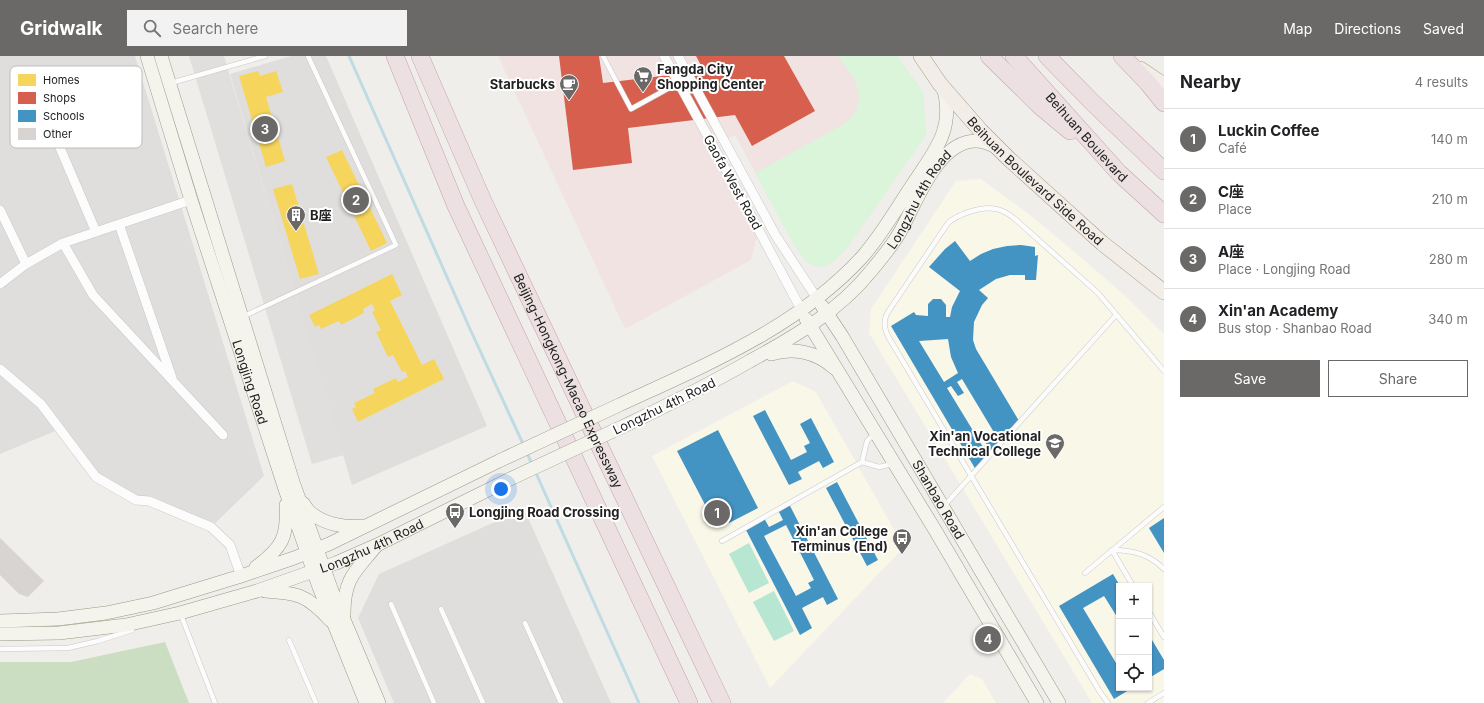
<!DOCTYPE html>
<meta charset="utf-8">
<style>
body{margin:0;font-family:Inter,"Noto Sans SC",sans-serif;background:#f2f2f2;color:#202124}
.controls{position:absolute;right:12px;bottom:12px;display:grid;overflow:hidden;border-radius:0px;box-shadow:0 1px 3px #0004}
.controls button{width:36px;height:36px;display:grid;place-items:center;padding:0;border:0;border-bottom:1px solid #e0e0e0;background:#fff;color:#202124;font:20px sans-serif}
.you{position:absolute;left:501px;top:433px;width:14px;height:14px;margin:-10px;border:3px solid #fff;border-radius:50%;background:#1a73e8;box-shadow:0 0 0 6px #1a73e833}
.badge{display:grid;place-items:center;width:26px;height:26px;border-radius:50%;background:#6a6968;color:#fff;font-size:13px;font-weight:700}
.pin{position:absolute;translate:-50% -50%;border:2px solid #fff;box-shadow:0 1px 4px #0006}
.list{margin:0;padding:0;list-style:none}
h2{display:flex;justify-content:space-between;align-items:center;height:52px;margin:0;padding:0 16px;font-size:17px}
h2 small{font-size:13px;font-weight:400;color:#757577}
.list li{display:grid;grid-template-columns:26px 1fr auto;gap:12px;align-items:center;box-sizing:border-box;height:60px;padding:0 16px;border-top:1px solid #e0e0e0}
.list b{display:block;font-size:15px;white-space:nowrap}
.list p{margin:0;font-size:13px;white-space:nowrap;color:#757577}
.list em{font-size:13px;font-style:normal;color:#757577}
.actions{display:flex;gap:8px;padding:12px 16px}
.actions a{flex:1;padding:9px 0;border:1px solid #6a6968;border-radius:0px;text-align:center;font-size:14px;color:#6a6968}
.actions .main{background:#6a6968;color:#fff}
.icon{flex:none;width:22px;height:22px;fill:none;stroke:currentColor;stroke-width:2;stroke-linecap:round;stroke-linejoin:round}
.map{position:relative;flex:none;width:1164px;height:647px;overflow:hidden}
header{display:flex;align-items:center;gap:24px;box-sizing:border-box;height:56px;padding:0 20px;background:#6a6968;color:#fff}
header strong{font-size:19px}
nav{display:flex;gap:22px;margin-inline-start:auto;font-size:14px}
.search{width:280px;height:36px;background:#f2f2f2;display:flex;align-items:center;gap:10px;box-sizing:border-box;padding:0 14px;border-radius:0px;color:#757577;font-size:15px}
main{display:flex}
aside{flex:1;background:#fff}
.map>svg:first-child{display:block}
.residential{fill:#dfdedc}
.commercial{fill:#f1e3e1}
.education{fill:#f8f7e8;fill-rule:evenodd}
.forest{fill:#cbdec1}
.park{fill:#daf5da}
.pitch{fill:#b7e6d2}
.parking{fill:#e0dfde}
.homes{fill:#f6d55c}
.shops{fill:#d6604d}
.schools{fill:#4393c3;fill-rule:evenodd}
.lines{fill:none;stroke-linecap:round;stroke-linejoin:round}
.stream{stroke:#bfdbe3;stroke-width:3}
.building{fill:#d7d4d2}
.lane-casing{stroke:#c9c8c7;stroke-width:5.5}
.street-casing{stroke:#c9c8c7;stroke-width:10}
.secondary-casing{stroke:#999a82;stroke-width:14}
.primary-casing{stroke:#a79c86;stroke-width:16}
.highway-casing{stroke:#c5a2ac;stroke-width:18}
.lane{stroke:#fdfcfc;stroke-width:4.5}
.street{stroke:#fdfcfc;stroke-width:9}
.secondary{stroke:#f4f4ed;stroke-width:13}
.primary{stroke:#f3ede7;stroke-width:15}
.highway{stroke:#ece0e2;stroke-width:17}
.secondary-bridge-casing{stroke:#999a82;stroke-width:14;stroke-linecap:butt}
.secondary-bridge{stroke:#f4f4ed;stroke-width:13}
.labels{text-anchor:middle;stroke-width:4;stroke-linejoin:round;paint-order:stroke}
.poi-label{font-size:13px;font-weight:bold;fill:#222;stroke:#fff;text-anchor:start}
.street-label{font-size:13px;fill:#222;stroke:#fff}
.key{fill:#fff;stroke:#bdbdbd;stroke-width:1}
.key-label{font-size:11px;fill:#222}
</style>
<header>
<strong>Gridwalk</strong>
<div class="search"><svg class="icon" aria-label="search" viewBox="0 0 24 24"><circle cx="10" cy="10" r="6"/><path d="M15 15l6 6"/></svg>Search here</div>
<nav><a>Map</a><a>Directions</a><a>Saved</a></nav>
</header>
<main>
<div class="map">
<svg width="1164" height="647" viewBox="0 0 1164 647">
<rect width="100%" height="100%" fill="#f0eeeb"/>
<path class="residential" d="M0,0h135l129,420 -53,51 -75,-27 -40,-23 -36,-48 -60,25z
M291,0h35l161,370 -135,59 -122,-411z
M524,453l87,194h-217l-36,-85 21,-44z"/>
<path class="commercial" d="M498,0h399l26,36 3,43 -79,113 -13,13 -12,7 -16,-6 -13,-19 -58,-108 -24,12 46,89 -6,24 -126,69z"/>
<path class="education" d="M981,123l49,36 47,39 46,40 41,40v369h-72l-223,-370 2,-24 85,-128zM1119,530h30v102h-30z
M793,325l23,11 88,155 -134,141 -118,-232z
M970,618l12,5 14,24h-53z"/>
<path class="forest" d="M165,586l24,61h-189v-41h71z"/>
<path class="park" d="M838,0h59l26,36 3,43 -79,113 -13,13 -12,7 -16,-6 -13,-19 -38,-70 80,-44 13,-8 8,-9 3,-12 -1,-12 -5,-11z"/>
<path class="pitch" d="M749,487l20,40 -20,10 -20,-39z
M774,535l20,40 -20,10 -21,-39z"/>
<path class="parking" d="M189,0h35l120,399 -32,9z"/>
<path class="homes" d="M258,15l2,5 16,-5 7,21 -17,5 19,64 -19,6 -27,-91z
M342,94l45,93 -16,8 -45,-94z
M292,128l27,90 -19,5 -27,-90z
M392,218l10,21 -12,6 32,64 12,-6 10,20 -86,43 -6,-13 4,-2 -2,-4 21,-10 -2,-4 23,-11 2,4 10,-5 -3,-6 -3,1 -9,-17 -5,2 -12,-25 5,-2 -9,-18 3,-2 -3,-6 -9,5 1,4 -23,12 -2,-4 -18,8 -2,-4 -4,2 -6,-12z"/>
<path class="shops" d="M559,0h40l4,27 101,-12 -8,-15h88l31,55 -63,35 -17,-31 -107,13 4,35 -59,7z"/>
<path class="schools" d="M955,185l15,20 11,-7 12,-5 14,-3 14,-1 14,2v9l3,-1 -2,25h-11v-5h-15l-14,4 -17,11 9,8 -6,7 -8,17 -1,18 3,9 43,72 -43,49 -85,-144 23,-14 2,3 12,1v-12l5,-5h8l5,6v12h4l2,-10 8,-16 -31,-24 16,-18zM948,283l3,18 7,16 -14,9 -25,-41zM962,323l36,60 -5,2 -6,-10 -6,4 6,10 -4,2 -36,-59 4,-2 7,10 6,-3 -7,-11z
M765,354l26,50 16,-8 -3,-6 6,-3 -10,-19 11,-6 23,44 -11,6 -4,-7 -21,11 4,7 -13,6 -36,-69z
M718,374l40,78 -29,15 -4,-9 -12,6 -36,-69z
M837,426l41,78 -11,6 -41,-78z
M789,448l49,95 -11,6 -4,-8 -21,11 10,20 -12,7 -55,-107 19,-10 5,9 14,-7 -5,-10zM786,469l28,55 -6,3 3,5 -15,8 -32,-60z
M1164,462v35l-15,-25z
M1113,518l7,12 -1,34 -15,-24 -21,12 36,60v20h13l-18,11 -55,-93z
M1149,579l15,25v9l-15,9z"/>
<g class="lines">
<path class="stream" d="M349,0l121,273 54,117
M526,395l6,13
M535,415l104,232"/>
</g>
<path class="building" d="M0,482l44,43 -16,16 -9,-3 -19,-19z"/>
<g class="lines">
<defs>
<path id="lane" d="M603,0l28,53 58,-32
M171,27l94,-27
M242,261l154,-72 -88,-189
M862,406l5,-21 8,-8
M944,450l172,-191
M722,485l140,-79 17,5 14,-3
M1085,517l79,-66
M1133,530l-21,-36c20,0 37,4 52,19
M391,548l43,99
M441,553l42,94
M1149,556l15,25
M181,559l34,88
M525,567l36,80
M289,584l27,63
M0,593l68,-1 30,-7 34,-11
M1108,647l-8,-11 -211,-354c-6,-11 -6,-19 1,-29l58,-86c10,-9 34,-17 48,-14 7,1 13,5 19,10l83,74 66,78
M1148,647l16,-10"/>
<path id="street" d="M664,0l79,145 58,108
M678,0l98,180 40,61
M49,66l47,110
M0,154l26,54
M119,168l53,154
M63,187l30,52 130,140
M0,228l26,-20 37,-21 128,-43
M0,313l41,35 55,73 40,23 13,1 62,26 19,18 11,31"/>
<g id="secondary">
<path id="s1" d="M147,0l44,144 94,289 34,98 47,116"/>
<path d="M161,0l132,426 39,109 47,112"/>
<path id="s2" d="M822,250l20,30 217,367"/>
<path d="M806,263l129,211 102,173"/>
<path d="M771,298c22,-7 46,-2 63,14"/>
<path d="M617,350c86,-40 181,-78 246,-150 20,-23 35,-50 52,-75 21,-32 40,-53 28,-94"/>
<path id="s3" d="M626,369c42,-20 84,-41 124,-64 44,-24 89,-50 121,-90 10,-12 21,-25 29,-39 16,-28 37,-91 76,-91 7,0 14,3 20,6"/>
<path d="M303,447c2,3 5,8 8,10 13,11 34,15 51,13"/>
<path d="M256,511c26,-19 32,-30 30,-62"/>
<path d="M265,535c33,2 42,4 65,29"/>
<path d="M344,558c0,-36 11,-42 32,-68"/>
<path d="M0,565l58,-2 48,-6 47,-10 88,-27 53,-18 35,-14 172,-84"/>
<path id="s4" d="M0,578l59,-1 67,-8 54,-12 77,-22 79,-28 41,-18 133,-66"/>
</g>
<g id="primary">
<path id="s5" d="M921,0l19,28 41,47 27,27 94,85 62,49"/>
<path d="M1140,13l24,16"/>
</g>
<g id="highway">
<path d="M395,0l61,150 233,497"/>
<path id="s6" d="M420,0l63,145 239,502"/>
<path d="M989,0l52,51 29,24"/>
<path id="s7" d="M1014,0l105,117 45,41"/>
<path d="M1047,0l47,48 70,67"/>
<path d="M1122,0l25,26 17,21"/>
</g>
</defs>
<use href="#lane" class="lane-casing"/>
<use href="#street" class="street-casing"/>
<use href="#secondary" class="secondary-casing"/>
<use href="#primary" class="primary-casing"/>
<use href="#highway" class="highway-casing"/>
<use href="#lane" class="lane"/>
<use href="#street" class="street"/>
<use href="#secondary" class="secondary"/>
<use href="#primary" class="primary"/>
<use href="#highway" class="highway"/>
<defs>
<path id="secondary-bridge" d="M501,404l116,-54
M510,423l116,-54"/>
</defs>
<use href="#secondary-bridge" class="secondary-bridge-casing"/>
<use href="#secondary-bridge" class="secondary-bridge"/>
</g>
<defs>
<symbol id="supermarket-pin" viewBox="-11 -11 22 30"><path d="M0 17L-7.5 6A9.5 9.5 0 1 1 7.5 6Z" fill="#6a6968" stroke="#fff"/><path d="M-6-5.5h2.5l.6 2H6L4.5 2H-2.5L-4.4-4H-6ZM-1.5 3.2a1.3 1.3 0 1 0 .1 0ZM3 3.2a1.3 1.3 0 1 0 .1 0Z" fill="#fff"/></symbol>
<symbol id="cafe-pin" viewBox="-11 -11 22 30"><path d="M0 17L-7.5 6A9.5 9.5 0 1 1 7.5 6Z" fill="#6a6968" stroke="#fff"/><path d="M-5.5-4.5H6V0H3Q3 3.5 0 3.5H-2.5Q-5.5 3.5-5.5 0ZM3-3.2v2h1.7v-2ZM-6 4.5H4V6H-6Z" fill="#fff"/></symbol>
<symbol id="building-pin" viewBox="-11 -11 22 30"><path d="M0 17L-7.5 6A9.5 9.5 0 1 1 7.5 6Z" fill="#6a6968" stroke="#fff"/><path d="M-4-6H4V6H1V3H-1V6H-4ZM-2.5-4.3h1.7v1.8h-1.7ZM.8-4.3h1.7v1.8H.8ZM-2.5-1h1.7V.8h-1.7ZM.8-1h1.7V.8H.8Z" fill="#fff"/></symbol>
<symbol id="university-pin" viewBox="-11 -11 22 30"><path d="M0 17L-7.5 6A9.5 9.5 0 1 1 7.5 6Z" fill="#6a6968" stroke="#fff"/><path d="M0-5L7-2L0 1L-7-2ZM-4 1L0 2.5L4 1V4Q0 6-4 4Z" fill="#fff"/></symbol>
<symbol id="bus-pin" viewBox="-11 -11 22 30"><path d="M0 17L-7.5 6A9.5 9.5 0 1 1 7.5 6Z" fill="#6a6968" stroke="#fff"/><path d="M-5-6H5V4H4V6H2V4H-2V6H-4V4H-5ZM-3.5-4V0h7V-4ZM-3.5 1.2v1.5H-2V1.2ZM2 1.2v1.5H3.5V1.2Z" fill="#fff"/></symbol>
</defs>
<g fill-rule="evenodd">
<use href="#supermarket-pin" x="632" y="9" width="22" height="30"/>
<use href="#cafe-pin" x="558" y="17" width="22" height="30"/>
<use href="#building-pin" x="285" y="148" width="22" height="30"/>
<use href="#university-pin" x="1044" y="376" width="22" height="30"/>
<use href="#bus-pin" x="444" y="445" width="22" height="30"/>
<use href="#bus-pin" x="891" y="471" width="22" height="30"/>
</g>
<g class="labels">
<g class="poi-label">
<text x="657" y="18">Fangda City<tspan x="657" dy="15">Shopping Center</tspan></text>
<text x="555" y="33" text-anchor="end">Starbucks</text>
<text x="310" y="164">B座</text>
<text x="1041" y="385" text-anchor="end">Xin'an Vocational<tspan x="1041" dy="15">Technical College</tspan></text>
<text x="469" y="461">Longjing Road Crossing</text>
<text x="888" y="480" text-anchor="end">Xin'an College<tspan x="888" dy="15">Terminus (End)</tspan></text>
</g>
<g class="street-label">
<text dy="5" stroke="none"><textPath href="#s7" startOffset="109">Beihuan Boulevard</textPath></text>
<text dy="5" stroke="none"><textPath href="#s5" startOffset="170">Beihuan Boulevard Side Road</textPath></text>
<text transform="translate(733 126) rotate(61)" y="5">Gaofa West Road</text>
<text dy="5" stroke="none"><textPath href="#s3" startOffset="378">Longzhu 4th Road</textPath></text>
<text dy="5" stroke="none"><textPath href="#s6" startOffset="357">Beijing-Hongkong-Macao Expressway</textPath></text>
<text dy="5" stroke="none"><textPath href="#s1" startOffset="342">Longjing Road</textPath></text>
<text transform="translate(664 350) rotate(-26)" y="5">Longzhu 4th Road</text>
<text dy="5" stroke="none"><textPath href="#s2" startOffset="226">Shanbao Road</textPath></text>
<text dy="5" stroke="none"><textPath href="#s4" startOffset="385">Longzhu 4th Road</textPath></text>
</g>
</g>
<rect x="10" y="10" width="132" height="82" rx="6" class="key"/>
<rect x="18" y="18" width="18" height="12" fill="#f6d55c"/>
<rect x="18" y="36" width="18" height="12" fill="#d6604d"/>
<rect x="18" y="54" width="18" height="12" fill="#4393c3"/>
<rect x="18" y="72" width="18" height="12" fill="#d7d4d2"/>
<g class="key-label">
<text x="43" y="28">Homes</text>
<text x="43" y="46">Shops</text>
<text x="43" y="64">Schools</text>
<text x="43" y="82">Other</text>
</g>
</svg>
<div class="controls">
<button>+</button>
<button>−</button>
<button><svg class="icon" aria-label="locate" viewBox="0 0 24 24"><circle cx="12" cy="12" r="6"/><path d="M12 2v4M12 18v4M2 12h4M18 12h4"/></svg></button>
</div>
<div class="you"></div>
<div class="pin badge" style="left:717px;top:457px">1</div>
<div class="pin badge" style="left:356px;top:144px">2</div>
<div class="pin badge" style="left:265px;top:73px">3</div>
<div class="pin badge" style="left:988px;top:583px">4</div>
</div>
<aside>
<h2>Nearby<small>4 results</small></h2>
<ul class="list">
<li><span class="badge">1</span><div><b>Luckin Coffee</b><p>Café</p></div><em>140 m</em></li>
<li><span class="badge">2</span><div><b>C座</b><p>Place</p></div><em>210 m</em></li>
<li><span class="badge">3</span><div><b>A座</b><p>Place · Longjing Road</p></div><em>280 m</em></li>
<li><span class="badge">4</span><div><b>Xin'an Academy</b><p>Bus stop · Shanbao Road</p></div><em>340 m</em></li>
</ul>
<div class="actions"><a class="main">Save</a><a>Share</a></div>
</aside>
</main>
